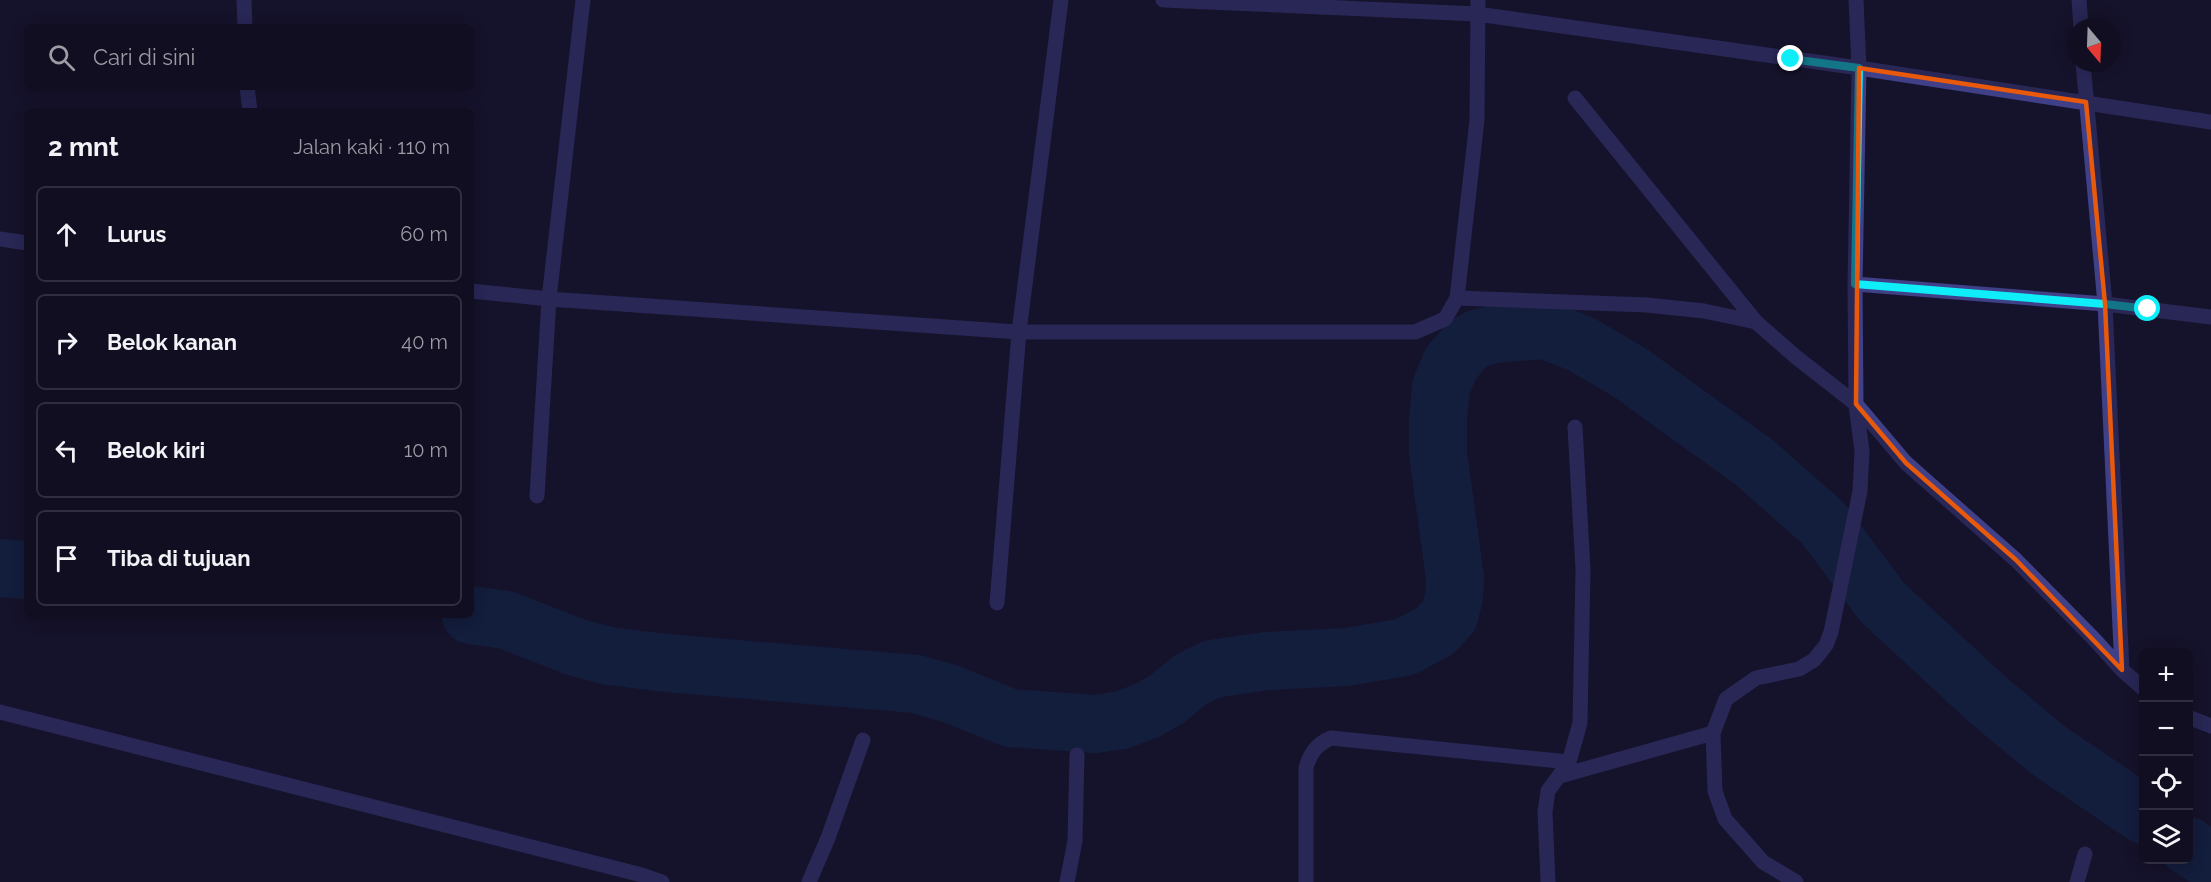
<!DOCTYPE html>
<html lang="id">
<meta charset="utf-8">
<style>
body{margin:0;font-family:Raleway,sans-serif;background:#191729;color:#f1f3f6}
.controls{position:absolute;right:18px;bottom:18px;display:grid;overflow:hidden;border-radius:9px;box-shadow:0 3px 15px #0003}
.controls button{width:54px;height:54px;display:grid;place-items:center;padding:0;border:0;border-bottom:2px solid #302e3e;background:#100e20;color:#f1f3f6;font:30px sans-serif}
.compass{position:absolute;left:2067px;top:18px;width:54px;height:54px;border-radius:50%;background:#100e20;box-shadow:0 3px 15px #0003;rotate:161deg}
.stop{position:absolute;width:18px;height:18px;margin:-14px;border:4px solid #0feef8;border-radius:50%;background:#fff}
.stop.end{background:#0feef8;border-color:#fff;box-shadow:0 2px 6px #0008}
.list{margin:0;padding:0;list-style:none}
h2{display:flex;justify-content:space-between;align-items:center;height:78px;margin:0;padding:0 24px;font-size:26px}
h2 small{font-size:20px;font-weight:400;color:#9c9ca5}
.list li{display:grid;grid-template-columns:39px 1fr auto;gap:18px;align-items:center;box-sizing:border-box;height:96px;margin:0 12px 12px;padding:0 12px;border:2px solid #302e3e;border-radius:9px}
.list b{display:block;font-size:22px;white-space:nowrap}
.list em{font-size:20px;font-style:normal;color:#9c9ca5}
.icon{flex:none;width:33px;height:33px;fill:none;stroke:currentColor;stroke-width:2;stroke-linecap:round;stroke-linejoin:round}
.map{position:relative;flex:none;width:2211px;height:882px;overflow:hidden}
.search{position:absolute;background:#100e20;box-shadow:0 3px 15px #0003;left:24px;top:24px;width:450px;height:66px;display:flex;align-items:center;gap:15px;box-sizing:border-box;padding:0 21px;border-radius:9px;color:#9c9ca5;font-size:22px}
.panel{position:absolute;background:#100e20;box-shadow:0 3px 15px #0003;left:24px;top:108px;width:450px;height:510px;border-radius:9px}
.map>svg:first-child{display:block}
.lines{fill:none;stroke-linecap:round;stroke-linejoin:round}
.river{stroke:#112c50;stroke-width:58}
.service{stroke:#3f4088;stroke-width:15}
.minor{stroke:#3f4088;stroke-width:15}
.route{stroke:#0feef8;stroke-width:8}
.marked{fill:none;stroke:#e8590c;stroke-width:4.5;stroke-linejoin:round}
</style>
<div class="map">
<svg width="2211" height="882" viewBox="0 0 2211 882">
<rect width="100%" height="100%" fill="#15122b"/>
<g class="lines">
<path class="river" d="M0,568l27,2
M471,615l35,5 72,28 31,8 57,7 250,21 35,10 59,24 85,6 27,-4 26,-10 19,-11 23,-19 22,-11 55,-8 80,-4 58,-10 30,-16 14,-15 5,-19 1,-19 -17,-125v-34l3,-32 10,-24 17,-19 9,-5 18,-5 50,-4 36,14 48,28 126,91 68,60 59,79 106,98 60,50 96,65
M2188,846l23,15"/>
<path class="service" d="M1575,98l181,224
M1457,298l190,7 57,6 52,11 40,35 60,47"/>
<path class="minor" d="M244,0l1,27
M1163,0l314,14 382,54 352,54
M1856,0l3,68 -4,216 1,120 50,59 110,97 78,79 28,31 22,19
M2079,0l2,27
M2083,63l22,241 17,366
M247,87l3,24
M0,239l27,4
M1855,284l250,20 106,13
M471,291l78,8 470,33h396l30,-13 12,-21 20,-178 1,-120
M537,496l12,-197 34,-299
M997,603l22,-271 42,-332
M0,712l642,163 20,7
M2188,717l23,9
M1560,776l153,-43
M809,882l19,-44 35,-98
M1067,882l8,-41 2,-86
M1306,882v-114c4,-15 11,-24 25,-30l238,24
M1548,882l-3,-70 3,-21 21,-29 11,-39 3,-154 -8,-142
M1796,882l-33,-20 -38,-43 -10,-28 -2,-58 13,-34 30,-21 43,-9 15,-9 12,-15 5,-13 29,-141 2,-40 -6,-46
M2077,882l8,-28"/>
</g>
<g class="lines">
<path class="route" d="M1791,59l68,9 -4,216 250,20 43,5"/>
</g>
<path d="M0 0H2211V882H0ZM1859,68l227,34 19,202 17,366 -106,-110 -110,-97 -50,-59z" fill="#15122b" fill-opacity=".55" fill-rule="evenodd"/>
<path class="marked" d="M1859,68l227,34 19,202 17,366 -106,-110 -110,-97 -50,-59z"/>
</svg>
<div class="controls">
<button>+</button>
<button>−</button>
<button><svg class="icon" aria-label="locate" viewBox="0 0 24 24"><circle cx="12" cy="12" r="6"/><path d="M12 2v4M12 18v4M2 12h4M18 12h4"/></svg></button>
<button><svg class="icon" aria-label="layers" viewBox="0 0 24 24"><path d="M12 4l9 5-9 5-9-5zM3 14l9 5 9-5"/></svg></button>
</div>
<svg class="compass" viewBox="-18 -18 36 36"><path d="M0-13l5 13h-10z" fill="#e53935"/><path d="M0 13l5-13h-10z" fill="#9c9ca5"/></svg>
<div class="stop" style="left:2148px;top:309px"></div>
<div class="stop end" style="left:1791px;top:59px"></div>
<div class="search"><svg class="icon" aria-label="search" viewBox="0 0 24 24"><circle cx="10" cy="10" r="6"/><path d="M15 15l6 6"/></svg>Cari di sini</div>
<section class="panel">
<h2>2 mnt<small>Jalan kaki · 110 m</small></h2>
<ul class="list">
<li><svg class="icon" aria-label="ahead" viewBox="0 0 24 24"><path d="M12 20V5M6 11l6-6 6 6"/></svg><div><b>Lurus</b></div><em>60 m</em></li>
<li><svg class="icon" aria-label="right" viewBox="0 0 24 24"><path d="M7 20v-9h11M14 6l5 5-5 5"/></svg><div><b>Belok kanan</b></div><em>40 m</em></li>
<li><svg class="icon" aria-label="left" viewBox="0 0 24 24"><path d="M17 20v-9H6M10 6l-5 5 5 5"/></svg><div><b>Belok kiri</b></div><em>10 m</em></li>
<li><svg class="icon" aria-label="arrive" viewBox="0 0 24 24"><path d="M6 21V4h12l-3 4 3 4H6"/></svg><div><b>Tiba di tujuan</b></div></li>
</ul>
</section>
</div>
